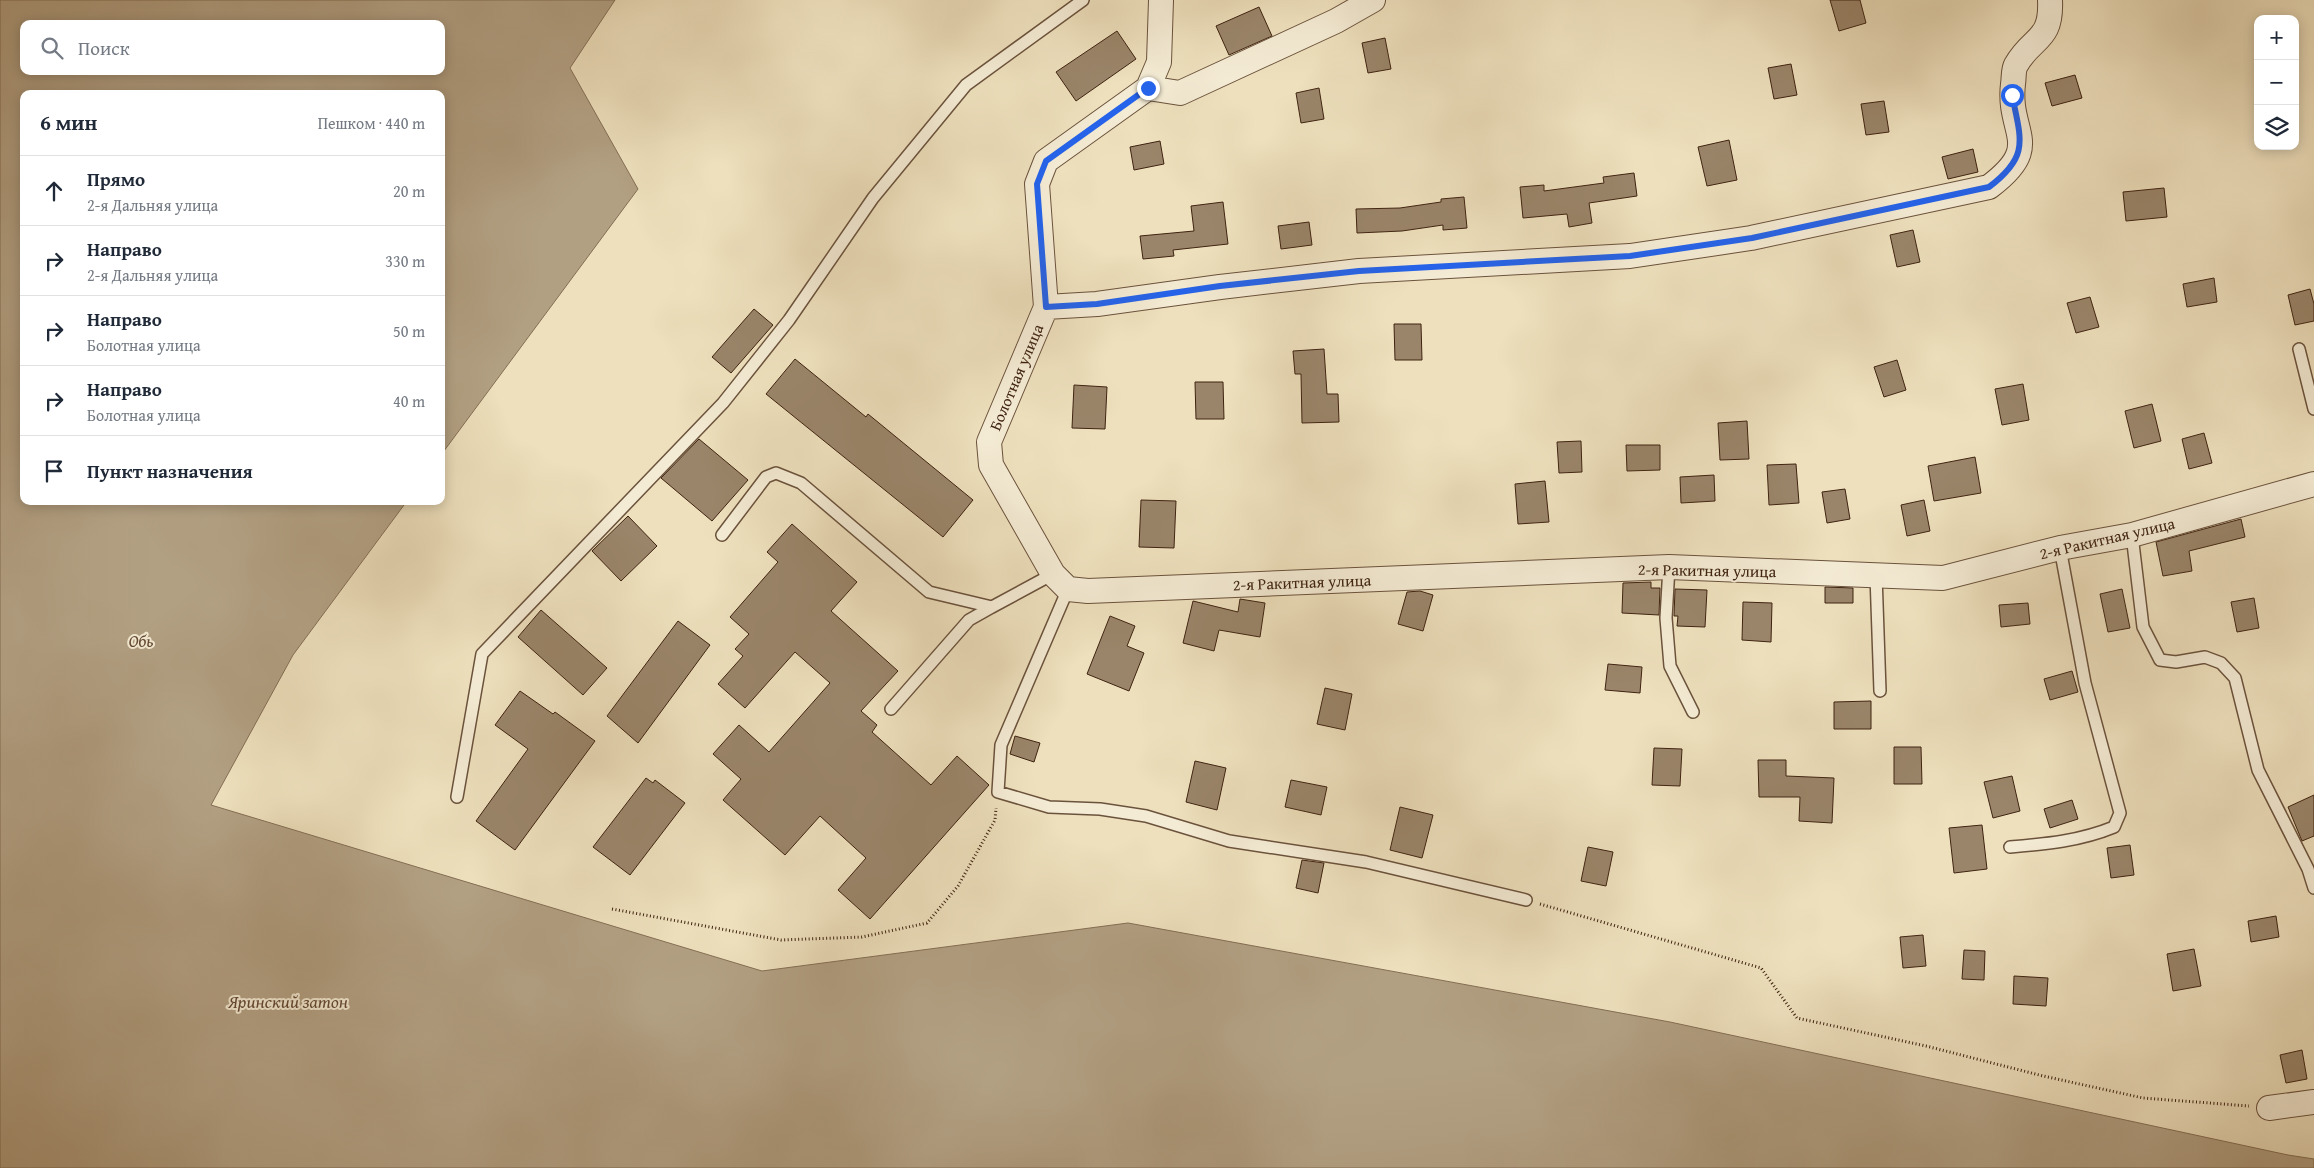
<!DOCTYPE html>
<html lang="ru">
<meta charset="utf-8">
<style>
body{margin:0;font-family:"Gentium Book Plus",serif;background:#f6f6f7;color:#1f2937}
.controls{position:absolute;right:15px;top:15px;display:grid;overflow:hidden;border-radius:10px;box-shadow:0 2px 12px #0003}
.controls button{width:45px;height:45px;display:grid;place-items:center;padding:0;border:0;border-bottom:1px solid #e0e1e3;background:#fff;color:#1f2937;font:25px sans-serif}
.stop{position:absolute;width:15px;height:15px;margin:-11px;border:4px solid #2563eb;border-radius:50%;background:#fff}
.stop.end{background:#2563eb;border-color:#fff;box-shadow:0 1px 5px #0008}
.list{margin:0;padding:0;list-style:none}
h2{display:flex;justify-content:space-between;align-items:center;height:65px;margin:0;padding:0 20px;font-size:21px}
h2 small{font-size:16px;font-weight:400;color:#747a83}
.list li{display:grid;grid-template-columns:32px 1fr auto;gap:15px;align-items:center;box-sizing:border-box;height:70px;padding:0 20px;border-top:1px solid #e0e1e3}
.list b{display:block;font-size:19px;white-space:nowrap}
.list p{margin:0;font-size:16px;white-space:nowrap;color:#747a83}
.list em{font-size:16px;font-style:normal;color:#747a83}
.icon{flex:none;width:28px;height:28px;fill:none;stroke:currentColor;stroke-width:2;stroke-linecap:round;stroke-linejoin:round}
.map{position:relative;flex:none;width:2314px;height:1168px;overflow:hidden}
.search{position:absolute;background:#fff;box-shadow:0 2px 12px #0003;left:20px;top:20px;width:425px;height:55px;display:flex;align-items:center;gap:12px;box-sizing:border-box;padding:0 18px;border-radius:10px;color:#747a83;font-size:19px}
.panel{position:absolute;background:#fff;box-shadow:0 2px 12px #0003;left:20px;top:90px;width:425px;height:415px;border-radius:10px}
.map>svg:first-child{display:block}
.water{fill:#b2a083;stroke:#846e55;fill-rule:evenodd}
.building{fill:#9a856a;stroke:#3f2311}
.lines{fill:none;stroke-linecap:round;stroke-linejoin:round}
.service-casing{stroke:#6b523c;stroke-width:14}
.minor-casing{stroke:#6b523c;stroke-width:26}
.path{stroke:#3f2311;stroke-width:3;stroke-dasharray:1 2.5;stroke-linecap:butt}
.service{stroke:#f4ebd4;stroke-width:11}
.minor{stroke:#f4ebd4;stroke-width:24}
.route{stroke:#2563eb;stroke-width:6}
.labels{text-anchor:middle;stroke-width:4;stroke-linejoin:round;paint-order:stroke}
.street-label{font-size:16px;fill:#3f2311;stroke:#f4ebd4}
.water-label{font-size:18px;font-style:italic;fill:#624833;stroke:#f4ebd4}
</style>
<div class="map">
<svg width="2314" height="1168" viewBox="0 0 2314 1168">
<rect width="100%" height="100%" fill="#eee0bd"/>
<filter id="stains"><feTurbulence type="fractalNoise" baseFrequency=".004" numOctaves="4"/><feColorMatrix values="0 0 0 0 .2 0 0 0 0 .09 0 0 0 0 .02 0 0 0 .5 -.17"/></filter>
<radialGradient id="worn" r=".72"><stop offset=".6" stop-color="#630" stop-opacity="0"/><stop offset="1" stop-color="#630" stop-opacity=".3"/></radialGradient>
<path class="water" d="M0,0h615l-45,68 68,121 -197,266v-361h-417v407h383l-114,154 -82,150 551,166 366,-48 542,99 618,133 26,4v9h-2314zM24,24h417v47h-417z"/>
<path class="building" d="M1830,0h30l6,23 -27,8z
M1259,7l13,29 -43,19 -13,-29z
M1117,31l19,28 -60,42 -20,-29z
M1385,38l6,31 -23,4 -6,-30z
M1791,64l6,31 -23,4 -6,-31z
M2075,75l7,23 -30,8 -7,-23z
M1319,88l5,31 -23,4 -5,-30z
M1884,101l5,31 -23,3 -5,-31z
M1729,140l8,40 -30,6 -9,-39z
M1160,141l4,23 -30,6 -4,-23z
M1973,149l5,23 -30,7 -6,-22z
M1634,173l3,23 -48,7 3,20 -23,4 -2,-13 -44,4 -3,-31 24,-2v6l60,-8 -1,-6z
M2164,188l3,29 -41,4 -3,-29z
M1464,197l3,31 -24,2v-5l-41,6 -45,2 -1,-24 44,-1 41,-6v-3z
M1223,202l5,42 -55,6 1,6 -31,3 -3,-23 54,-5 -3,-25z
M1309,222l3,23 -31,4 -3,-23z
M1913,230l7,32 -23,5 -7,-32z
M2214,278l3,24 -30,5 -4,-23z
M2310,289l4,15v17l-19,4 -7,-30z
M2090,297l9,30 -23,6 -9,-30z
M754,309l19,16 -42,48 -19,-16z
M1394,324h27l1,36h-27z
M1324,349l3,45h11l1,28 -37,1 -1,-49h-6l-2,-23z
M795,359l71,58 2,-3 105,86 -30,37 -177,-143z
M1897,360l9,30 -22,7 -10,-30z
M1195,382h28l1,37h-28z
M2023,384l6,36 -27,5 -7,-36z
M1074,385l33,2 -2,42 -33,-1z
M2152,404l9,37 -27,7 -9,-37z
M1747,421l2,38 -29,1 -2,-37z
M2204,433l8,30 -23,6 -7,-30z
M699,439l49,41 -36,41 -51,-43z
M1581,441l1,31 -23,1 -2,-31z
M1626,445h34v25l-33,1z
M1975,457l6,36 -47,8 -6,-35z
M1796,464l3,39 -30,2 -2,-40z
M1714,475l1,26 -34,2 -1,-26z
M1545,481l4,41 -31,2 -3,-40z
M1845,489l5,30 -23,4 -5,-31z
M1141,500l35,1 -2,47 -35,-1z
M1924,500l6,31 -23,5 -6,-31z
M628,516l29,30 -36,35 -29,-30z
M2241,519l4,18 -56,14 3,20 -29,5 -7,-34z
M792,524l65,58 -26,29 67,60 -37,40 16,14 -5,7 59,53 26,-29 32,29 -119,134 -32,-29 28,-32 -46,-42 -35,39 -62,-55 18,-21 -28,-25 26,-29 30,27 61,-69 -35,-31 -50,56 -27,-24 25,-28 -8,-7 14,-15 -19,-17 48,-55 -11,-10z
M1651,582v6h9l-1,27 -37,-2 1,-30z
M1825,587l28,1v15h-28z
M1675,589l32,1 -2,37 -28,-1 1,-10h-4z
M2122,589l8,39 -22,4 -8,-38z
M1420,591l13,4 -10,36 -25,-7 9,-32z
M2254,598l5,30 -22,4 -6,-30z
M1240,599l25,4 -5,34 -41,-7 -5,21 -31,-8 10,-42 45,11z
M1743,602l29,1 -1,39 -29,-2z
M2028,603l2,21 -29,3 -2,-22z
M541,610l66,58 -24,27 -65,-58z
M1110,616l25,10 -8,20 17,7 -15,38 -42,-17z
M678,621l32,24 -72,98 -31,-27z
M1608,664l34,3 -2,26 -35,-3z
M2072,671l6,21 -28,8 -6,-21z
M1325,688l27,6 -7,36 -28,-6z
M520,691l33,23 2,-2 40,29 -80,109 -39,-29 52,-72 -33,-24z
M1871,701v28h-37v-27z
M1015,736l25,7 -6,19 -24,-8z
M1894,747h27l1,37h-28z
M1654,748l28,1 -2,37 -28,-1z
M1758,760h28v16l48,2 -2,45 -33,-2 1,-24h-41z
M1195,761l31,7 -9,42 -31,-8z
M2012,776l8,35 -27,7 -9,-36z
M646,778l7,5 2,-3 30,23 -55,72 -37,-28z
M1291,780l36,7 -6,28 -36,-8z
M2314,795v41l-12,5 -14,-34z
M2072,800l6,19 -28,9 -6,-19z
M1400,807l33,8 -11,43 -32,-8z
M1982,825l5,44 -33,4 -5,-45z
M2130,845l4,30 -23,3 -4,-30z
M1588,847l25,5 -7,34 -25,-5z
M1302,860l22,3 -6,30 -22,-5z
M2276,916l3,21 -28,5 -3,-21z
M1923,935l3,31 -23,2 -3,-31z
M2194,949l7,37 -28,5 -6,-37z
M1964,950l21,1 -1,29 -22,-1z
M2014,976l34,2 -2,28 -33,-2z
M2302,1050l5,29 -21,4 -6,-28z"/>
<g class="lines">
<defs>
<path id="service" d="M2299,349l15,60
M722,535l44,-58 10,-4 25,10 128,109 63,15 61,-33
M2132,535l11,92 17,33 16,2 29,-5 16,6 14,15 23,92 50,99 6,19
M1669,567l-3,51 4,48 23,46
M1876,575l4,116
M1068,589l-67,156 -3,47 51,15 51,2 46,7 83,25 137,21 160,38
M891,709l78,-89 23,-13
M457,797l25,-143 241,-251 66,-83 84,-122 93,-113 117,-85
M2010,847c36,-3 70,-6 104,-20l6,-14 -35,-130 -25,-135"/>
<path id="minor" d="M1161,0l-2,62 -11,26 -102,73 -9,23 9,123 -57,135 2,23 62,109 15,15 20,2 581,-24 274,11 117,-30 72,-13 182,-51
M1148,88l32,5 156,-72 37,-21
M1046,307l51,-3 123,-17 139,-16 271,-15 121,-18 238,-51c56,-42 18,-53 24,-103 1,-5 0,-14 3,-19 16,-29 36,-23 34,-65
M2269,1108l45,-6"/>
</defs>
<use href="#service" class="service-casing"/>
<use href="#minor" class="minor-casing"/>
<path class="path" d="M1540,904l221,64 36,50 129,28 117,30 100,22 106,8
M612,909l169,31 81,-3 65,-14 31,-37 37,-66 1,-12"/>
<use href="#service" class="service"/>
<use href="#minor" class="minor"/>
</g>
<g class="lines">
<path class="route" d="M1148,88l-102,73 -9,23 9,123 51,-3 123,-18 139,-15 271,-15 122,-18 237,-51c41,-31 32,-47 23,-92"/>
</g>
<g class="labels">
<g class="street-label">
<text transform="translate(1016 377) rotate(-67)" y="6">Болотная улица</text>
<text transform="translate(2107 538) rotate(-13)" y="6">2-я Ракитная улица</text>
<text transform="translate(1707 570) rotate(1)" y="6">2-я Ракитная улица</text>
<text transform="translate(1302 582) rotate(-2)" y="6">2-я Ракитная улица</text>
</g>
<g class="water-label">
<text x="141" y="647">Обь</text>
<text x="288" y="1008">Яринский затон</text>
</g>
</g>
<rect width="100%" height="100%" filter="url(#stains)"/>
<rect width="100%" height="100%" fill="url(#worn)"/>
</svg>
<div class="controls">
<button>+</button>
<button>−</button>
<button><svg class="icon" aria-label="layers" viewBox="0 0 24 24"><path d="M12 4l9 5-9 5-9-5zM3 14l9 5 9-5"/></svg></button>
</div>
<div class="stop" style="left:2012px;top:95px"></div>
<div class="stop end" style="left:1148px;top:88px"></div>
<div class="search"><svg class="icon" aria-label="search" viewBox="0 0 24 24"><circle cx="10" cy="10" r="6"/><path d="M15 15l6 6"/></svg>Поиск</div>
<section class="panel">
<h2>6 мин<small>Пешком · 440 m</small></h2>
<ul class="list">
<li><svg class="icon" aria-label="ahead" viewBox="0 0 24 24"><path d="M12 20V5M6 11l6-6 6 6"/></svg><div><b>Прямо</b><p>2-я Дальняя улица</p></div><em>20 m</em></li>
<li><svg class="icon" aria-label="right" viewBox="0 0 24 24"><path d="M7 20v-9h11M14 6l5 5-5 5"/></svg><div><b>Направо</b><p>2-я Дальняя улица</p></div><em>330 m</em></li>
<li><svg class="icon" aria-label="right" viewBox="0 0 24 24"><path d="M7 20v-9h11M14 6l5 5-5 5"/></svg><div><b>Направо</b><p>Болотная улица</p></div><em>50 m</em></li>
<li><svg class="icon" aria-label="right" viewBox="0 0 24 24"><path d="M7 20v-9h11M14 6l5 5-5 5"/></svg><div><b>Направо</b><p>Болотная улица</p></div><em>40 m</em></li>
<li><svg class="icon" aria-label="arrive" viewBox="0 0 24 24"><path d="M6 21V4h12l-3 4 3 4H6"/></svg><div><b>Пункт назначения</b></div></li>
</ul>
</section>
</div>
